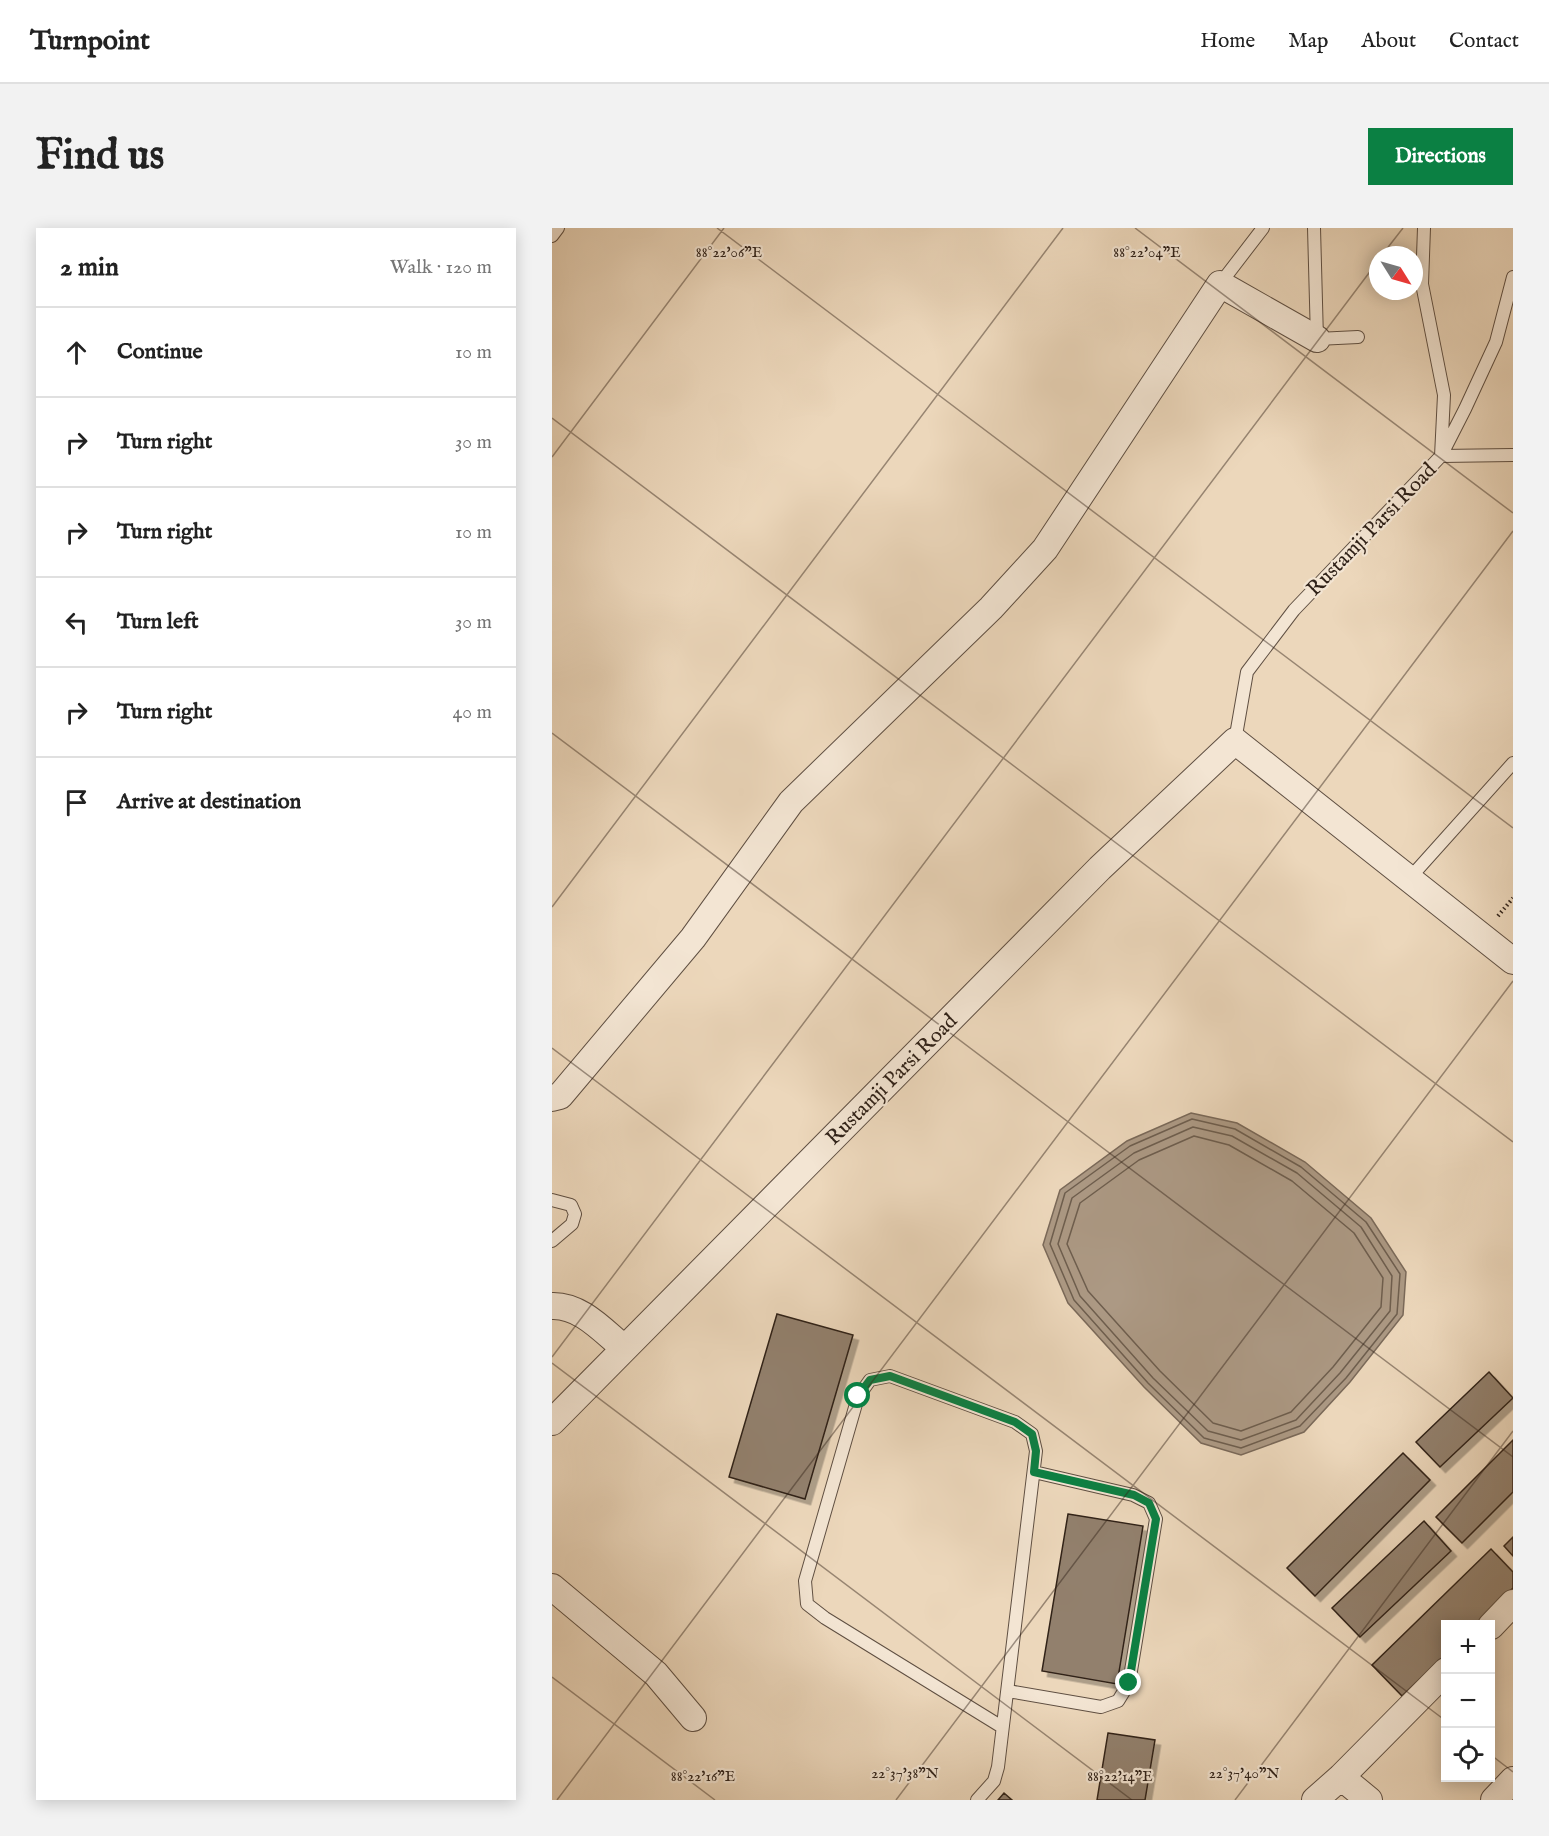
<!DOCTYPE html>
<meta charset="utf-8">
<style>
body{margin:0;font-family:"IM FELL English",serif;background:#f2f2f2;color:#222}
.controls{position:absolute;right:18px;bottom:18px;display:grid;overflow:hidden;border-radius:0px;box-shadow:0 3px 15px #0003}
.controls button{width:54px;height:54px;display:grid;place-items:center;padding:0;border:0;border-bottom:2px solid #e0e0e0;background:#fff;color:#222;font:30px sans-serif}
.compass{position:absolute;left:817px;top:18px;width:54px;height:54px;border-radius:50%;background:#fff;box-shadow:0 3px 15px #0003;rotate:127deg}
.stop{position:absolute;width:18px;height:18px;margin:-14px;border:4px solid #0b8043;border-radius:50%;background:#fff}
.stop.end{background:#0b8043;border-color:#fff;box-shadow:0 2px 6px #0008}
.list{margin:0;padding:0;list-style:none}
h2{display:flex;justify-content:space-between;align-items:center;height:78px;margin:0;padding:0 24px;font-size:26px}
h2 small{font-size:20px;font-weight:400;color:#767676}
.list li{display:grid;grid-template-columns:39px 1fr auto;gap:18px;align-items:center;box-sizing:border-box;height:90px;padding:0 24px;border-top:2px solid #e0e0e0}
.list b{display:block;font-size:22px;white-space:nowrap}
.list em{font-size:20px;font-style:normal;color:#767676}
.icon{flex:none;width:33px;height:33px;fill:none;stroke:currentColor;stroke-width:2;stroke-linecap:round;stroke-linejoin:round}
.map{position:relative;flex:none;width:961px;height:1572px;overflow:hidden;border-radius:0px}
header{display:flex;align-items:center;gap:36px;box-sizing:border-box;height:84px;padding:0 30px;background:#fff;border-bottom:2px solid #e0e0e0}
header strong{font-size:28px}
nav{display:flex;gap:33px;margin-inline-start:auto;font-size:21px}
.intro{display:flex;align-items:center;justify-content:space-between;box-sizing:border-box;height:144px;padding:0 36px}
h1{margin:0;font-size:42px}
.button{padding:15px 27px;border-radius:0px;background:#0b8043;color:#fff;font-size:21px;font-weight:700}
main{display:flex;gap:36px;padding:0 36px}
aside{flex:1;background:#fff;border-radius:0px;box-shadow:0 3px 15px #0003}
.map>svg:first-child{display:block}
.water{fill:#ac9984;stroke:#7a6959;stroke-width:1.5}
.lines{fill:none;stroke-linecap:round;stroke-linejoin:round}
.shore{stroke:#6e5e4e;stroke-width:1.5}
.building{fill:#92806d;stroke:#302219;stroke-width:1.5;filter:url(#shadow)}
.service-casing{stroke:#5f4f42;stroke-width:14}
.minor-casing{stroke:#5f4f42;stroke-width:28}
.path{stroke:#302219;stroke-width:4;stroke-dasharray:1.5 3;stroke-linecap:butt}
.service{stroke:#f3e5d3;stroke-width:12}
.minor{stroke:#f3e5d3;stroke-width:26}
.route{stroke:#0b8043;stroke-width:8}
.ticks{fill:none;stroke:#302219;stroke-width:1.5;stroke-opacity:0.45}
.labels{text-anchor:middle;stroke-width:4.5;stroke-linejoin:round;paint-order:stroke}
.street-label{font-size:21px;fill:#302219;stroke:#f3e5d3}
.ticks-label{font-size:15px;text-anchor:middle;fill:#302219;stroke:#f3e5d3;stroke-width:4.5;stroke-linejoin:round;paint-order:stroke}
</style>
<header>
<strong>Turnpoint</strong>
<nav><a>Home</a><a>Map</a><a>About</a><a>Contact</a></nav>
</header>
<div class="intro"><h1>Find us</h1><a class="button">Directions</a></div>
<main>
<aside>
<h2>2 min<small>Walk · 120 m</small></h2>
<ul class="list">
<li><svg class="icon" aria-label="ahead" viewBox="0 0 24 24"><path d="M12 20V5M6 11l6-6 6 6"/></svg><div><b>Continue</b></div><em>10 m</em></li>
<li><svg class="icon" aria-label="right" viewBox="0 0 24 24"><path d="M7 20v-9h11M14 6l5 5-5 5"/></svg><div><b>Turn right</b></div><em>30 m</em></li>
<li><svg class="icon" aria-label="right" viewBox="0 0 24 24"><path d="M7 20v-9h11M14 6l5 5-5 5"/></svg><div><b>Turn right</b></div><em>10 m</em></li>
<li><svg class="icon" aria-label="left" viewBox="0 0 24 24"><path d="M17 20v-9H6M10 6l-5 5 5 5"/></svg><div><b>Turn left</b></div><em>30 m</em></li>
<li><svg class="icon" aria-label="right" viewBox="0 0 24 24"><path d="M7 20v-9h11M14 6l5 5-5 5"/></svg><div><b>Turn right</b></div><em>40 m</em></li>
<li><svg class="icon" aria-label="arrive" viewBox="0 0 24 24"><path d="M6 21V4h12l-3 4 3 4H6"/></svg><div><b>Arrive at destination</b></div></li>
</ul>
</aside>
<div class="map">
<svg width="961" height="1572" viewBox="0 0 961 1572">
<defs>
<filter id="shadow"><feDropShadow dx="5.5" dy="5.5" stdDeviation="0" flood-color="#0004"/></filter>
</defs>
<rect width="100%" height="100%" fill="#ecd7bb"/>
<filter id="stains"><feTurbulence type="fractalNoise" baseFrequency=".00333" numOctaves="4"/><feColorMatrix values="0 0 0 0 .2 0 0 0 0 .09 0 0 0 0 .02 0 0 0 .5 -.17"/></filter>
<radialGradient id="worn" r=".72"><stop offset=".6" stop-color="#630" stop-opacity="0"/><stop offset="1" stop-color="#630" stop-opacity=".3"/></radialGradient>
<path class="water" d="M639,885l46,10 68,39 66,56 35,54 -3,43 -53,67 -46,50 -63,23 -40,-12 -57,-56 -76,-84 -25,-58 17,-55 67,-49z"/>
<g class="lines">
<path class="shore" d="M640,891l43,10 66,38 65,55 34,52 -3,40 -51,64 -46,48 -59,22 -37,-10 -56,-55 -74,-83 -24,-56 15,-51 65,-47z
M641,899l39,9 65,37 64,54 31,49 -2,35 -50,62 -44,47 -55,20 -33,-9 -55,-53 -73,-82 -22,-52 14,-46 62,-45z
M642,908l35,9 63,36 62,52 29,45 -2,29 -48,60 -42,45 -50,19 -28,-8 -53,-52 -72,-80 -21,-47 13,-41 59,-43z"/>
</g>
<path class="building" d="M225,1086l76,21 -48,164 -76,-22z
M937,1144l24,26 -73,69 -24,-25z
M961,1212v52l-51,51 -26,-26z
M851,1225l27,27 -115,116 -28,-28z
M516,1286l75,12 -26,158 -75,-13z
M872,1293l27,30 -91,86 -28,-29z
M961,1309v19l-9,-10z
M939,1321l22,23v16l-37,36h-30v30l-44,42 -30,-31z
M556,1505l47,7 -10,60h-48z
M452,1565l8,7h-14z"/>
<g class="lines">
<defs>
<path id="service" d="M762,0l3,111 41,-2
M0,8l6,-8
M961,49l-17,65 -31,67 -24,47 72,-1
M668,56l43,-56
M683,513l12,-69 47,-62 147,-154 3,-61 -22,-111 2,-56
M857,651l104,-116
M0,972l19,5 4,9 -3,10 -20,17
M456,1463l93,16 17,-6 11,-18 27,-164 -7,-16 -16,-8 -99,-23
M425,1572l17,-19 4,-14 38,-316 -4,-17 -17,-12 -125,-46 -20,4 -12,17 -53,184 2,23 18,14 177,109"/>
<path id="minor" d="M0,870l8,-2 133,-158 98,-136 200,-194 54,-59 175,-265 97,55
M0,1078c29,-1 51,25 72,42
M0,1194l548,-554 135,-127 278,220
M0,1359l104,87 37,44
M939,1398l22,-23
M789,1549l28,23
M763,1572l26,-23 105,-106
M942,1572l19,-20"/>
</defs>
<use href="#service" class="service-casing"/>
<use href="#minor" class="minor-casing"/>
<path class="path" d="M946,688l15,-18"/>
<use href="#service" class="service"/>
<use href="#minor" class="minor"/>
</g>
<g class="lines">
<path class="route" d="M306,1168l12,-16 20,-4 125,46 17,12 4,17 -2,21 100,23 15,8 7,16 -27,164"/>
</g>
<path class="ticks" d="M165,0l796,600M583,0l378,285M830,27l21,-27M0,190l961,724M0,229l172,-229M0,505l961,724M0,679l511,-679M0,820l894,673M0,1129l826,-1096M0,1135l580,437M0,1449l163,123M939,1527l22,17M5,1572l956,-1269M344,1572l617,-819M683,1572l278,-369"/>
<g class="labels">
<g class="street-label">
<text transform="translate(819 301) rotate(-46)" y="7">Rustamji Parsi Road</text>
<text transform="translate(339 851) rotate(-45)" y="7">Rustamji Parsi Road</text>
</g>
</g>
<g class="ticks-label">
<text x="595" y="29">88°22'04"E</text>
<text x="177" y="29">88°22'06"E</text>
<text x="353" y="1550">22°37'38"N</text>
<text x="692" y="1550">22°37'40"N</text>
<text x="151" y="1553">88°22'16"E</text>
<text x="568" y="1553">88°22'14"E</text>
</g>
<rect width="100%" height="100%" filter="url(#stains)"/>
<rect width="100%" height="100%" fill="url(#worn)"/>
</svg>
<div class="controls">
<button>+</button>
<button>−</button>
<button><svg class="icon" aria-label="locate" viewBox="0 0 24 24"><circle cx="12" cy="12" r="6"/><path d="M12 2v4M12 18v4M2 12h4M18 12h4"/></svg></button>
</div>
<svg class="compass" viewBox="-18 -18 36 36"><path d="M0-13l5 13h-10z" fill="#e53935"/><path d="M0 13l5-13h-10z" fill="#767676"/></svg>
<div class="stop" style="left:306px;top:1168px"></div>
<div class="stop end" style="left:577px;top:1455px"></div>
</div>
</main>
